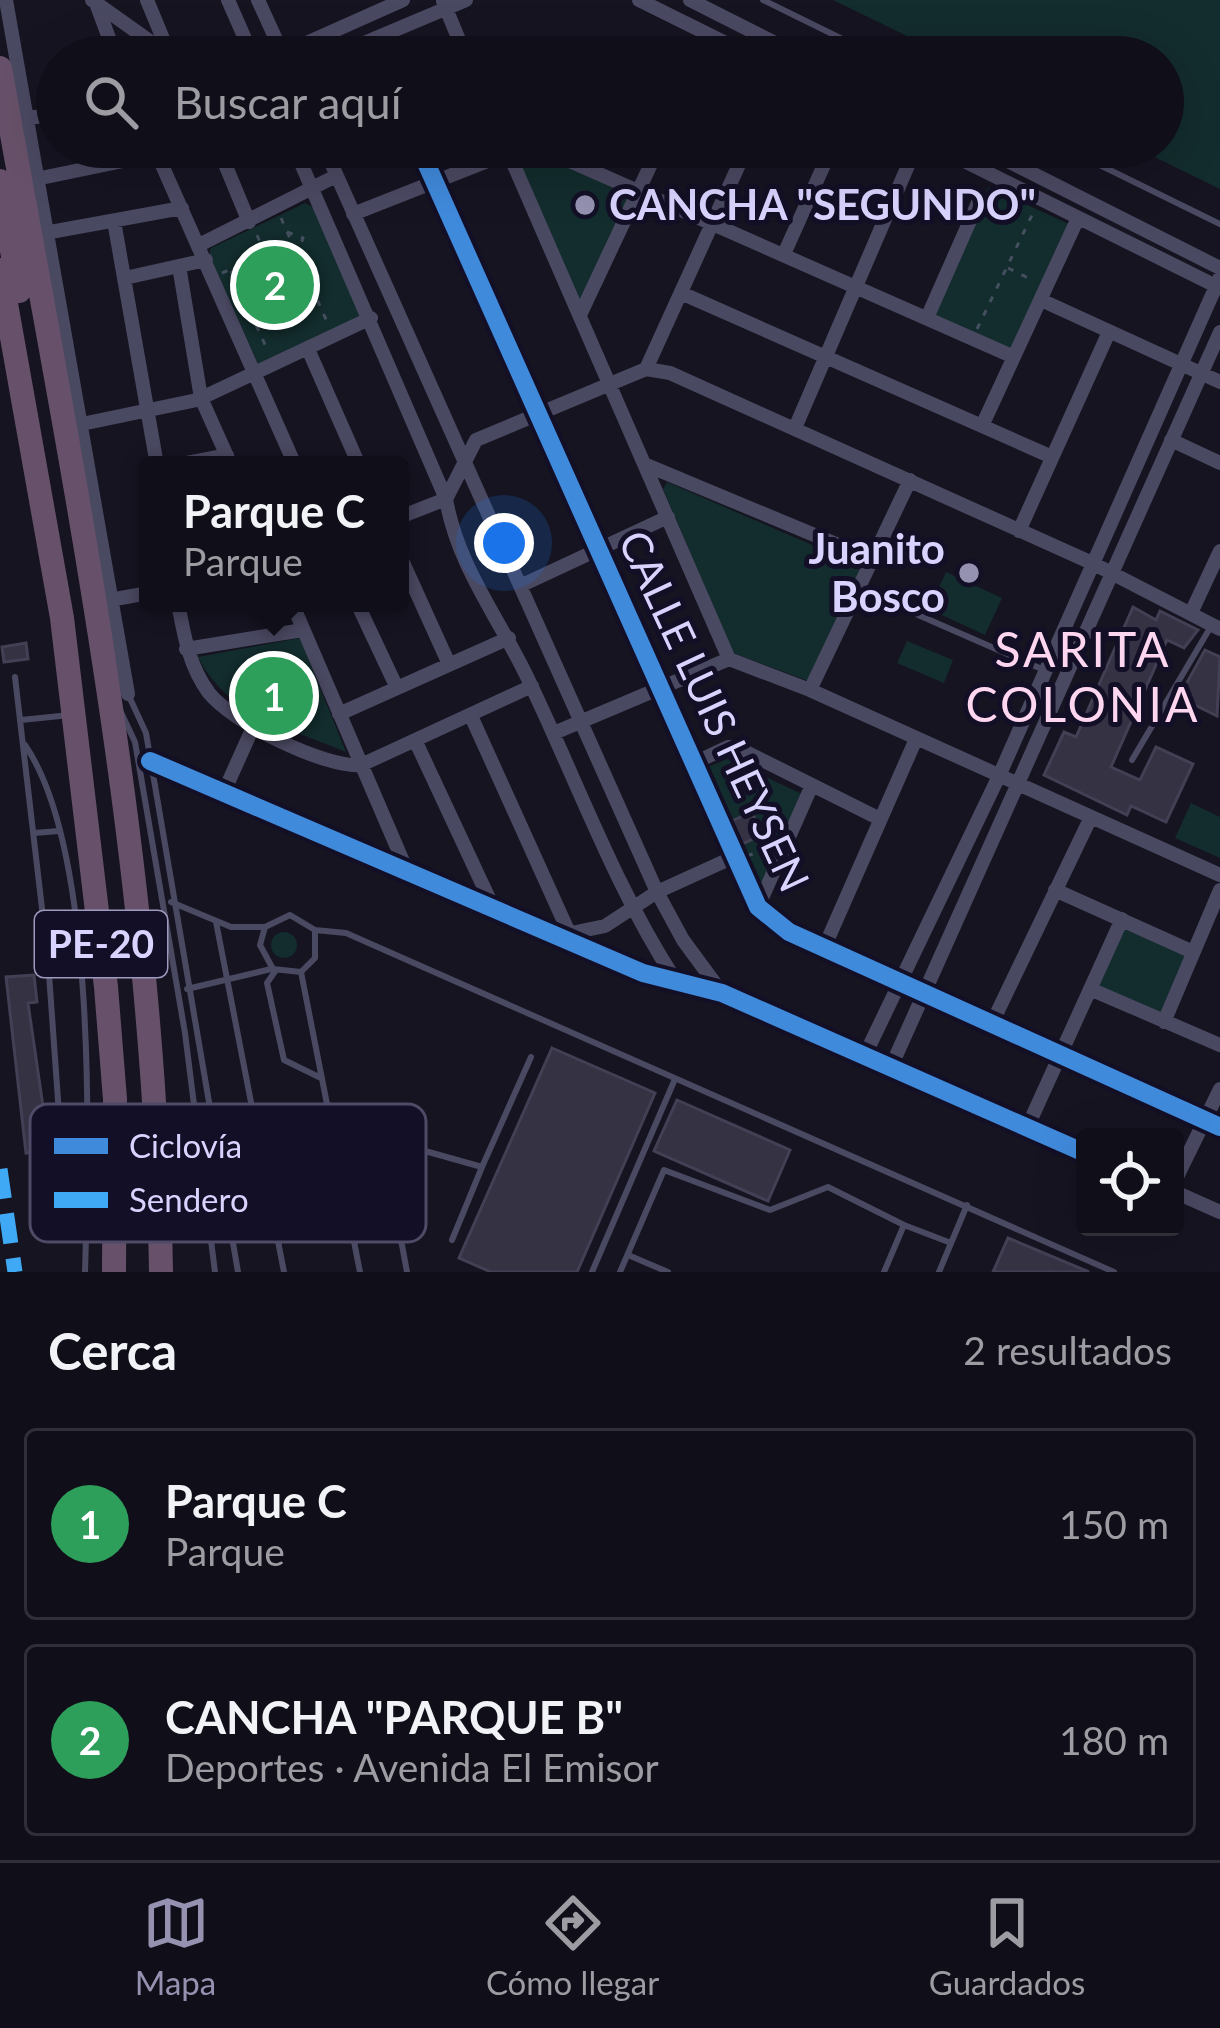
<!DOCTYPE html>
<html lang="es">
<meta charset="utf-8">
<style>
body{margin:0;font-family:Lato,sans-serif;background:#1e1d26;color:#f1f3f6}
.controls{position:absolute;right:36px;bottom:36px;display:grid;overflow:hidden;border-radius:12px;box-shadow:0 12px 48px #0002}
.controls button{width:108px;height:108px;display:grid;place-items:center;padding:0;border:0;border-bottom:3px solid #302f38;background:#100f19;color:#f1f3f6;font:60px sans-serif}
.you{position:absolute;left:504px;top:543px;width:42px;height:42px;margin:-30px;border:9px solid #fff;border-radius:50%;background:#1a73e8;box-shadow:0 0 0 18px #1a73e833}
.badge{display:grid;place-items:center;width:78px;height:78px;border-radius:50%;background:#9591b1;color:#fff;font-size:39px;font-weight:700}
.pin{position:absolute;translate:-50% -50%;border:6px solid #fff;box-shadow:0 3px 12px #0006}
.popup{position:absolute;left:139px;top:456px;width:270px;height:156px;box-sizing:border-box;display:grid;place-content:center;border-radius:12px;background:#100f19;filter:drop-shadow(0 3px 9px #0005);font-size:39px;white-space:nowrap;color:#9c9ca2}
.popup b{font-size:45px;color:#f1f3f6}
.popup::after{content:'';position:absolute;left:50%;top:100%;margin-left:-24px;border:24px solid transparent;border-top-color:#100f19}
.list{margin:0;padding:0;list-style:none}
h2{display:flex;justify-content:space-between;align-items:center;height:156px;margin:0;padding:0 48px;font-size:51px}
h2 small{font-size:39px;font-weight:400;color:#9c9ca2}
.list li{display:grid;grid-template-columns:78px 1fr auto;gap:36px;align-items:center;box-sizing:border-box;height:192px;margin:0 24px 24px;padding:0 24px;border:3px solid #302f38;border-radius:12px}
.list b{display:block;font-size:45px;white-space:nowrap}
.list p{margin:0;font-size:39px;white-space:nowrap;color:#9c9ca2}
.list em{font-size:39px;font-style:normal;color:#9c9ca2}
.icon{flex:none;width:66px;height:66px;fill:none;stroke:currentColor;stroke-width:2;stroke-linecap:round;stroke-linejoin:round}
.map{position:relative;flex:none;width:1220px;height:1272px;overflow:hidden}
.search{position:absolute;background:#100f19;box-shadow:0 12px 48px #0002;left:36px;right:36px;top:36px;height:132px;display:flex;align-items:center;gap:30px;box-sizing:border-box;padding:0 42px;border-radius:66px;color:#9c9ca2;font-size:45px}
.sheet{height:588px;background:#100f19}
nav{display:flex;justify-content:space-around;align-items:center;box-sizing:border-box;height:168px;border-top:3px solid #302f38;background:#100f19;font-size:33px;color:#9c9ca2}
nav a{display:grid;justify-items:center;gap:6px}
nav .on{color:#9591b1}
.map>svg:first-child{display:block}
.green{fill:#132c2d}
.building{fill:#343243;stroke:#433f54;stroke-width:3}
.lines{fill:none;stroke-linecap:round;stroke-linejoin:round}
.path{stroke:#44505f;stroke-width:3;stroke-dasharray:6 9;stroke-linecap:butt}
.lane{stroke:#4a4962;stroke-width:6}
.street{stroke:#4a4962;stroke-width:14}
.highway{stroke:#67516a;stroke-width:24}
.quiet{stroke:#3fa9f5;stroke-width:15;stroke-dasharray:30 15;stroke-linecap:butt}
.cycleway-casing{stroke:#130f26;stroke-width:26}
.cycleway{stroke:#408adc;stroke-width:18}
.poi-dot{fill:#9591b1;stroke:#130f26;stroke-width:4.5}
.labels{text-anchor:middle;stroke-width:10;stroke-linejoin:round;paint-order:stroke}
.shield{fill:#130f26;stroke:#9e99be;stroke-width:3}
.shield-label{font-size:39px;font-weight:bold;fill:#d9d4ff}
.poi-label{font-size:42px;font-weight:bold;fill:#d9d4ff;stroke:#130f26;text-anchor:start}
.street-label{font-size:42px;fill:#d9d4ff;stroke:#130f26}
.quarter-label{font-size:48px;letter-spacing:3px;fill:#ffd6f0;stroke:#130f26}
.key{fill:#130f26;stroke:#4e4a67;stroke-width:3}
.key-label{font-size:33px;fill:#d9d4ff}
</style>
<div class="map">
<svg width="1220" height="1272" viewBox="0 0 1220 1272">
<rect width="100%" height="100%" fill="#161421"/>
<path class="green" d="M833,0h387v189l-86,-42h29v-90h-213z
M534,152l98,44 -53,109 -66,-147z
M988,187l81,37 -57,128 -81,-37z
M305,203l8,4 48,110 -101,51 -51,-113 2,-7z
M667,482l196,85 -52,115 -78,-29 -70,-164z
M946,572l56,26 -17,37 -56,-26z
M300,638l46,114c-58,-24 -118,-36 -148,-95z
M907,641l46,19 -9,23 -47,-20z
M727,759l77,36 -43,96 -5,1 -55,-122z
M1191,803l29,14v41l-45,-20z
M1124,929l64,27 -27,63 -64,-30z
M271 945a13 13 0 1 1 26 0a13 13 0 1 1-26 0Z"/>
<path class="building" d="M1133,607l23,13 4,-9 38,19 -14,18 -17,-8 -56,127 29,13 16,-33 37,17 -27,58 -35,-16 -4,9 -83,-40 20,-43 12,5z
M26,643l2,16 -24,3 -2,-15z
M1205,650l15,7 -3,59 -38,-19z
M752,812l10,23 -20,9 -10,-23z
M34,975l3,27 -9,1 20,138 -13,2 1,9 -10,1 -20,-176z
M552,1048l103,45 -78,179h-86l-32,-14z
M677,1100l113,50 -22,51 -114,-50z
M1008,1238l81,34h-96z"/>
<g class="lines">
<path class="path" d="M281,218l47,106
M287,232l16,6 -5,15
M257,235l8,19
M1008,268l24,12
M231,271l37,80
M222,273l68,-29
M977,329l56,-116
M747,856l25,-9"/>
<path class="lane" d="M763,0l116,57
M1063,147l157,77
M893,604l151,66
M15,677l33,283 13,182
M128,694l18,39 92,539
M119,708l16,34 50,291 30,239
M21,720l49,-5
M25,745c72,105 64,397 60,527
M1132,760l78,-132
M34,833l25,-2
M171,902l60,25h34l25,-12 25,15v28l-14,14 -28,-3 -13,-24 5,-18
M216,922l68,350
M315,930l31,3 768,339
M276,970l-9,13 17,77 37,18
M301,972l59,300
M187,989l84,-20
M383,1142l24,130
M334,1143l59,-1 89,25 49,-110
M904,1225l47,18
M452,1240l30,-73
M628,1255l40,17
M592,1272l83,-193
M620,1272l44,-102 106,40 58,-23 76,38 -20,47
M939,1272l28,-67"/>
<path class="street" d="M6,0l122,694
M92,0l80,57
M147,0l21,51
M228,0l25,57
M258,0l26,57
M639,0l115,57
M690,0l113,57
M443,1l23,56
M96,3l20,54
M282,54l121,-54
M331,57l135,-57
M702,57l10,-21
M25,119l32,-6
M154,147l141,318
M218,147l31,75
M294,147l152,352c12,69 54,120 83,182 48,100 85,204 145,297
M324,147l333,745 26,48 39,53
M419,147l339,760 31,25 431,195
M506,147l223,512
M538,147l476,210
M936,147l284,141
M980,147l240,121
M36,179l121,-25
M353,214l170,-67
M114,221l43,244
M45,233l137,-25
M199,245l137,-69
M784,254l48,-107
M179,266l22,132 30,67
M125,278l81,-18
M681,293l371,164
M1041,300l179,82
M580,315l79,-168
M927,318l53,-120
M308,349l51,116
M646,369l101,-222
M77,425l120,-25 174,-82
M982,426l96,-208
M795,428l121,-281
M1171,440l49,23
M644,464l228,95
M175,465l52,-10
M400,517l46,-18 30,-59 170,-71 24,4 422,190 128,66
M1019,531l90,-199
M400,556l49,108
M522,585l146,-68
M110,600l38,-7
M178,603c6,32 11,63 31,90 23,29 115,75 152,72l171,-79
M292,603l116,270
M357,603l40,85
M1191,613l29,-62
M186,649l117,-19
M810,690l100,-210
M339,714l170,-76
M471,716l99,219
M554,733l175,-74 81,31 410,185
M415,740l78,167
M150,761l493,212 79,20 363,160
M694,763l34,-16 10,1 142,71
M223,794l31,-69
M1055,890l138,62
M758,907l54,-122
M562,935l43,-9 52,-34 79,-36
M824,948l92,-209
M1090,989l130,56
M993,1021l98,-204
M1164,1022l56,-132
M865,1055l134,-279 221,-499
M891,1067l329,-735
M1027,1128l95,-209
M1175,1181l45,-92
M1175,1192l45,20"/>
<path class="highway" d="M0,68c71,399 155,798 161,1204
M0,181l19,110
M0,270l62,348 44,369 9,112 -1,173"/>
<path class="quiet" d="M0,1169l15,103"/>
<defs>
<path id="cycleway" d="M419,147l339,760 31,25 431,195
M150,761l493,212 79,20 363,160"/>
</defs>
<use href="#cycleway" class="cycleway-casing"/>
<use href="#cycleway" class="cycleway"/>
</g>
<g class="poi-dot">
<circle cx="585" cy="205" r="12"/>
<circle cx="969" cy="573" r="12"/>
</g>
<g class="labels">
<rect class="shield" x="35" y="911" width="132" height="66" rx="9"/>
<g class="shield-label">
<text x="101" y="958">PE-20</text>
</g>
<g class="poi-label">
<text x="609" y="220">CANCHA "SEGUNDO"</text>
<text x="945" y="564" text-anchor="end">Juanito<tspan x="945" dy="48">Bosco</tspan></text>
</g>
<g class="street-label">
<text transform="translate(714 711) rotate(65)" y="15">CALLE LUIS HEYSEN</text>
</g>
<g class="quarter-label">
<text x="1083" y="667">SARITA<tspan x="1083" dy="55">COLONIA</tspan></text>
</g>
</g>
<rect x="30" y="1104" width="396" height="138" rx="18" class="key"/>
<rect x="54" y="1138" width="54" height="16" fill="#408adc"/>
<rect x="54" y="1192" width="54" height="16" fill="#3fa9f5"/>
<g class="key-label">
<text x="129" y="1158">Ciclovía</text>
<text x="129" y="1212">Sendero</text>
</g>
</svg>
<div class="controls">
<button><svg class="icon" aria-label="locate" viewBox="0 0 24 24"><circle cx="12" cy="12" r="6"/><path d="M12 2v4M12 18v4M2 12h4M18 12h4"/></svg></button>
</div>
<div class="you"></div>
<div class="pin badge" style="left:274px;top:696px;background:#2e9e5b">1</div>
<div class="popup"><b>Parque C</b>Parque</div>
<div class="pin badge" style="left:275px;top:285px;background:#2e9e5b">2</div>
<div class="search"><svg class="icon" aria-label="search" viewBox="0 0 24 24"><circle cx="10" cy="10" r="6"/><path d="M15 15l6 6"/></svg>Buscar aquí</div>
</div>
<section class="sheet">
<h2>Cerca<small>2 resultados</small></h2>
<ul class="list">
<li><span class="badge" style="background:#2e9e5b">1</span><div><b>Parque C</b><p>Parque</p></div><em>150 m</em></li>
<li><span class="badge" style="background:#2e9e5b">2</span><div><b>CANCHA &quot;PARQUE B&quot;</b><p>Deportes · Avenida El Emisor</p></div><em>180 m</em></li>
</ul>
</section>
<nav>
<a class="on"><svg class="icon" aria-label="map" viewBox="0 0 24 24"><path d="M3 6l6-2 6 2 6-2v14l-6 2-6-2-6 2zM9 4v14M15 6v14"/></svg>Mapa</a>
<a><svg class="icon" aria-label="directions" viewBox="0 0 24 24"><path d="M12 3l9 9-9 9-9-9zM9 14v-3h6M13 9l2 2-2 2"/></svg>Cómo llegar</a>
<a><svg class="icon" aria-label="saved" viewBox="0 0 24 24"><path d="M7 4h10v16l-5-4-5 4z"/></svg>Guardados</a>
</nav>
